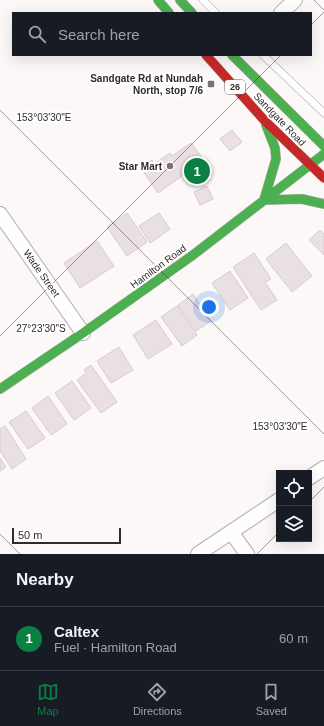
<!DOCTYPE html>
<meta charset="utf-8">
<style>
body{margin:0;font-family:Helvetica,sans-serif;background:#242831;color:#f1f3f6}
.controls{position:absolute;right:12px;bottom:12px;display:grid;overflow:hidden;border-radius:0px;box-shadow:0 4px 16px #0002}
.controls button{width:36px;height:36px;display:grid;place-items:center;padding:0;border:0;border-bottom:1px solid #363941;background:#171b24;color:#f1f3f6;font:20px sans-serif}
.scale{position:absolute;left:12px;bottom:10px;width:109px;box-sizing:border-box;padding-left:4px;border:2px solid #312a2b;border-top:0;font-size:11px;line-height:14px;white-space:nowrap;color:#312a2b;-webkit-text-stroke:3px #fff;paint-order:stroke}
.you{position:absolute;left:209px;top:307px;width:14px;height:14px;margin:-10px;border:3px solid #fff;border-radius:50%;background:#1a73e8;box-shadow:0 0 0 6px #1a73e833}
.badge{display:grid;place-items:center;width:26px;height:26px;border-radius:50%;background:#0b8043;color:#fff;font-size:13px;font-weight:700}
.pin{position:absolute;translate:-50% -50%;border:2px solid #fff;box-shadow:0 1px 4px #0006}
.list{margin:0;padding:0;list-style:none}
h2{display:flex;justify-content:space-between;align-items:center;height:52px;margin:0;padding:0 16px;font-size:17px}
h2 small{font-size:13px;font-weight:400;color:#9ea1a6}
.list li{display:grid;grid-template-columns:26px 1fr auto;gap:12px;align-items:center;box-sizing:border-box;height:64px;padding:0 16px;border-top:1px solid #363941}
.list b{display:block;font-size:15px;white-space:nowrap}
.list p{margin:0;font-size:13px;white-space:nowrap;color:#9ea1a6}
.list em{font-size:13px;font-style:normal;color:#9ea1a6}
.icon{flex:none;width:22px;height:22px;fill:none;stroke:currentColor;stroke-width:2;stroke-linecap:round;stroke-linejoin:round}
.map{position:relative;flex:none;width:324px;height:554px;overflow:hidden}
.search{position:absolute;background:#171b24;box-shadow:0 4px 16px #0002;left:12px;right:12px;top:12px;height:44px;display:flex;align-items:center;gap:10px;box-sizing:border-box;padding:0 14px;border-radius:0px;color:#9ea1a6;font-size:15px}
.sheet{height:116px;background:#171b24}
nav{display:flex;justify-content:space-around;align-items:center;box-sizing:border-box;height:56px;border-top:1px solid #363941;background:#171b24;font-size:11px;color:#9ea1a6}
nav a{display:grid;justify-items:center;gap:2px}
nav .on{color:#0b8043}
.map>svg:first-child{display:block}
.building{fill:#ebe0e1;stroke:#d3cece}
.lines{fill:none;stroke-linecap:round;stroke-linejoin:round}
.lane-casing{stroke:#b2adad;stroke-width:8}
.street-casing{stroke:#b2adad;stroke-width:16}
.fast-casing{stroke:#b2adad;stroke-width:10}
.jam-casing{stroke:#b2adad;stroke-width:10}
.lane{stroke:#fffefe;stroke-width:7}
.street{stroke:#fffefe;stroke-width:14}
.fast{stroke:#4caf50;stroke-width:9}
.jam{stroke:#c62828;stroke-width:9}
.ticks{fill:none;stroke:#312a2b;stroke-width:1;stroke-opacity:0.45}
.poi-dot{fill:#787273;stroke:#fff;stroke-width:1.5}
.labels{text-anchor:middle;stroke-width:4;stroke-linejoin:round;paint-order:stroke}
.shield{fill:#fff;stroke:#6f6a6b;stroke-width:1}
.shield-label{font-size:9px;font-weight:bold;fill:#312a2b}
.poi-label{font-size:10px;font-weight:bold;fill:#312a2b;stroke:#fff;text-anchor:end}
.street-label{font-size:10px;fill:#312a2b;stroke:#fff}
.ticks-label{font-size:10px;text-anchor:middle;fill:#312a2b;stroke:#fff;stroke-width:4;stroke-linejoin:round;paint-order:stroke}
</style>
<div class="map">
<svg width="324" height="554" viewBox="0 0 324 554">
<rect width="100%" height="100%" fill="#fcf8f8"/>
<path class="building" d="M232,130l10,12 -12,9 -10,-12z
M191,143l13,17 -46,33 -17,-25 11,-8 2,4 16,-11 2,3z
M207,186l6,13 -13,6 -6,-13z
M127,213l20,29 -20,14 -20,-29z
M159,213l11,16 -20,14 -11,-17z
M320,230l4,4v21l-15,-15z
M97,241l17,25 -34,22 -16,-25z
M286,243l26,33 -20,16 -26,-33z
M254,253l17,26 -6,3 12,18 -16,10 -28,-43z
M230,271l18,27 -18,12 -18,-27z
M193,294l18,27 -15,10 -18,-26z
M177,306l20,29 -15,11 -21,-29z
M156,320l16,24 -24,15 -15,-24z
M119,347l14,23 -22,13 -14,-22z
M91,365l26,37 -16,11 -24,-33 9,-7 -2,-3z
M72,381l19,27 -17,12 -19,-27z
M48,396l19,28 -16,11 -19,-27z
M26,411l19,27 -17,11 -19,-27z
M5,426l21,33 -14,10 -12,-18v-22z
M0,458l6,9 -6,4z"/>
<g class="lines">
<defs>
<path id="lane" d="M203,0l13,13
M263,55l61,58"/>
<path id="street" d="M281,13l14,-13
M0,214l83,119
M309,478l15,-10
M231,532l16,22
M198,554l81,-54"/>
<path id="fast" d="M158,0l11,13
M180,0l12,13
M232,55l92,91
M266,125l9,23 1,11 -12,41 38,-1 22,5
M0,389l83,-56 110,-78 131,-101"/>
<path id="jam" d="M206,55l58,65 60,58"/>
</defs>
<use href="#lane" class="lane-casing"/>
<use href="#street" class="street-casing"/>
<use href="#fast" class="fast-casing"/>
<use href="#jam" class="jam-casing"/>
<use href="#lane" class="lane"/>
<use href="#street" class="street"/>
<use href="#fast" class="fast"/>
<use href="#jam" class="jam"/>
</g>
<path class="ticks" d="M314,0l10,10M311,25l13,-13M0,110l324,324M0,336l281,-281M309,502l15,-15M0,534l20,20M257,554l22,-22"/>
<g class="poi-dot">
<rect x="207" y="80" width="8" height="8" rx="2"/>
<circle cx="170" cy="166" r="4"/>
</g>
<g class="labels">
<rect class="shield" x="225" y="80" width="20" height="14" rx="3"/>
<g class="shield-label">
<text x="235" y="90">26</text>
</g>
<g class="poi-label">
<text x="203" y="82">Sandgate Rd at Nundah<tspan x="203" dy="12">North, stop 7/6</tspan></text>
<text x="162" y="170">Star Mart</text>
</g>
<g class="street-label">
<text transform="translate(280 119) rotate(46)" y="4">Sandgate Road</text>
<text transform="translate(158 266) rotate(-36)" y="4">Hamilton Road</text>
<text transform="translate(42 273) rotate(55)" y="4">Wade Street</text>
</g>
</g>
<g class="ticks-label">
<text x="44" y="121">153°03'30"E</text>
<text x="41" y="332">27°23'30"S</text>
<text x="280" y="430">153°03'30"E</text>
</g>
</svg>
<div class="controls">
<button><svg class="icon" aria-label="locate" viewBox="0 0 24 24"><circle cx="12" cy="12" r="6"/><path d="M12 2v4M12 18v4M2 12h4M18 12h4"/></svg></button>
<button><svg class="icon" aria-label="layers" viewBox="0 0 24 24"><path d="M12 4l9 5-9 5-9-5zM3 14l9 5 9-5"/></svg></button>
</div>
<div class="scale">50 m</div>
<div class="you"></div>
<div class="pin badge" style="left:197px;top:171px">1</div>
<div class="search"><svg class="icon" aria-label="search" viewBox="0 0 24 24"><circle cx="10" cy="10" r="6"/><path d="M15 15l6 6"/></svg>Search here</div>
</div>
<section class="sheet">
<h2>Nearby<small></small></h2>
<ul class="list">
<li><span class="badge">1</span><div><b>Caltex</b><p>Fuel · Hamilton Road</p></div><em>60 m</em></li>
</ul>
</section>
<nav>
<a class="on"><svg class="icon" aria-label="map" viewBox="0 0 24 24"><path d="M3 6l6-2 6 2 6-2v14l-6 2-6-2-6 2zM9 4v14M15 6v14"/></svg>Map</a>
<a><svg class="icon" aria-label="directions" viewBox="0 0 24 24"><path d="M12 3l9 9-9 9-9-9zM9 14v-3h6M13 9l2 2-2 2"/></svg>Directions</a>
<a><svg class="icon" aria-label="saved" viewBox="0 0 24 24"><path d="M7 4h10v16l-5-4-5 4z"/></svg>Saved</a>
</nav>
